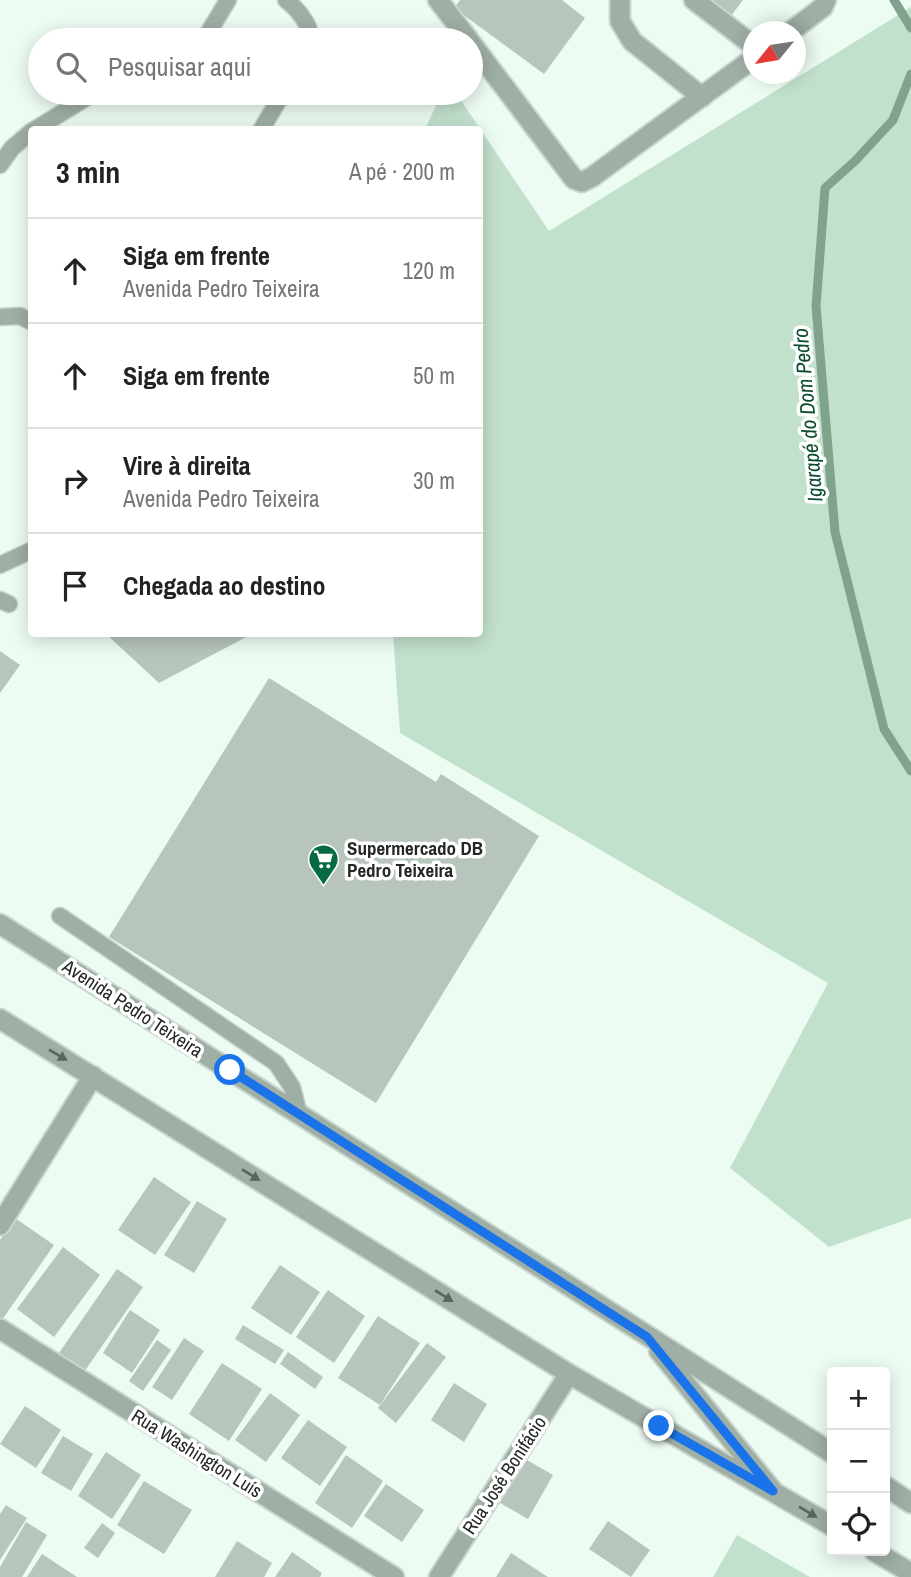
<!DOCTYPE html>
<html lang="pt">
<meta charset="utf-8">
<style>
body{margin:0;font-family:"Archivo Narrow",sans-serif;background:#f2f2f2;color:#222}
.controls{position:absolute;right:21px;bottom:21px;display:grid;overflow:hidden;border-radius:7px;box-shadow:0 4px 18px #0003}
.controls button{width:63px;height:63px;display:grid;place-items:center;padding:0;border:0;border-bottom:2px solid #e0e0e0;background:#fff;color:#222;font:35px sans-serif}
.compass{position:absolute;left:743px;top:21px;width:63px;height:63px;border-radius:50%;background:#fff;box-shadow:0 4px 18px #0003;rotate:240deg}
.stop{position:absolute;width:21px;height:21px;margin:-16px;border:5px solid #1a73e8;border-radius:50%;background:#fff}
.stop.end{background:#1a73e8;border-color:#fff;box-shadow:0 2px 7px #0008}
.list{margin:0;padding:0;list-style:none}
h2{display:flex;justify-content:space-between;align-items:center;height:91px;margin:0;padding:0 28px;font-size:30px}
h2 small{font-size:23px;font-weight:400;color:#767676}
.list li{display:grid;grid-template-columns:46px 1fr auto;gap:21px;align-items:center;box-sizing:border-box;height:105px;padding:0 28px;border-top:2px solid #e0e0e0}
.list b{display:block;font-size:26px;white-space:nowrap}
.list p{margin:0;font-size:23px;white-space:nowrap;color:#767676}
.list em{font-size:23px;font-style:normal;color:#767676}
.icon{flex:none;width:38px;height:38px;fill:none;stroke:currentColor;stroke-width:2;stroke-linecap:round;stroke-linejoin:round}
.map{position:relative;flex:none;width:911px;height:1577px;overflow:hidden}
.search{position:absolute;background:#fff;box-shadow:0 4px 18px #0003;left:28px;top:28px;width:455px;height:77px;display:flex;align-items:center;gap:18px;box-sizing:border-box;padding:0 24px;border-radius:38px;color:#767676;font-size:26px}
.panel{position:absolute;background:#fff;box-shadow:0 4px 18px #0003;left:28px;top:126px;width:455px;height:511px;border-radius:7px}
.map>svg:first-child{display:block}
.green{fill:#c2e1cd}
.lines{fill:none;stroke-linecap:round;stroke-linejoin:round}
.stream{stroke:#80a38d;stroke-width:9}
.building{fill:#b7c5bc}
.service-casing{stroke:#c9d6cd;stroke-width:19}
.minor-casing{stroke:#c9d6cd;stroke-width:23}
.tertiary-casing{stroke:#c9d6cd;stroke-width:23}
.service{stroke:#9fafa5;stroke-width:16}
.minor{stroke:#9fafa5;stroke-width:19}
.tertiary{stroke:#9fafa5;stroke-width:19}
.oneway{fill:#5b655f}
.route{stroke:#1a73e8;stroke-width:9}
.labels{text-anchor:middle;stroke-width:7;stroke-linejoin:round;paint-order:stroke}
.poi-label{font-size:19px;font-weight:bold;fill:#232825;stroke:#fff;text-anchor:start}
.street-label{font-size:19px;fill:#232825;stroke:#fff}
.water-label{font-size:21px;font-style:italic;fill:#0b4b2d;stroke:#fff}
</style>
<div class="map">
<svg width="911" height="1577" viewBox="0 0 911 1577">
<rect width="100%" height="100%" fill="#edfcf2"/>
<path class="green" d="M911,7v1211l-82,29 -99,-79 98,-185 -428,-250 -7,-99h87v-504l-55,-1 17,-36h14l93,138z
M737,1535l73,42h-97z"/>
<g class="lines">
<path class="stream" d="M894,0l17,28
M911,74l-18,46 -38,41 -30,27 -9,118 19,226 49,197 27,42"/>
</g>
<path class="building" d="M460,0h102l23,18 -41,56 -90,-66z
M709,0h34l-12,16z
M106,634h146l-93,49z
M0,651l20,14 -20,28z
M269,678l167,104 5,-8 98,62 -163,267 -267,-166z
M154,1177l37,25 -36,53 -37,-25z
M197,1201l30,18 -33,54 -30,-18z
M15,1218l39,27 -52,75 -2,-1v-79z
M63,1247l37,28 -46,62 -37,-28z
M280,1265l40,27 -29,43 -40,-27z
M117,1269l26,18 -59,85 -25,-19z
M328,1290l37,26 -31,47 -38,-26z
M130,1310l30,20 -28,43 -29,-20z
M378,1316l42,27 -40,62 -42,-27z
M243,1325l41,25 -9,14 -40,-25z
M184,1338l20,13 -32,49 -20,-13z
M157,1340l14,10 -28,41 -14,-10z
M427,1343l19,14 -50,66 -18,-15z
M288,1352l35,25 -8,12 -35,-25z
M222,1363l40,26 -33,52 -40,-27z
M454,1383l33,21 -23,38 -33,-22z
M270,1393l30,22 -34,47 -31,-22z
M25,1406l36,24 -25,38 -36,-24z
M308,1420l39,27 -27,39 -39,-28z
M63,1436l30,18 -22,37 -30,-18z
M106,1452l35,23 -29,44 -34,-23z
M346,1455l37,26 -31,47 -37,-25z
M520,1456l33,19 -25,44 -33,-19z
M144,1481l48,29 -28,44 -47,-29z
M386,1484l38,26 -22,32 -38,-26z
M6,1505l21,13 -27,42v-46z
M608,1521l42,29 -19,27 -42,-28z
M26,1522l21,13 -25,42h-22v-10z
M102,1523l13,10 -17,25 -14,-10z
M237,1541l35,22 -8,14h-49z
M292,1552l30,21 -2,4h-45z
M511,1553l37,24h-52z
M42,1554l35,23h-50z"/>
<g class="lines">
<defs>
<path id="service" d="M286,0c14,11 23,23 26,40
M204,40l24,-40
M34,130l60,-37
M261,130l22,-37
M0,165l12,-17 20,-17
M0,317l20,-1 12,6
M0,565l32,-15
M0,600l9,4
M60,916l216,147 16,24 7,27"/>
<path id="minor" d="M438,0l31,40
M620,0v21l12,20 70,56
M694,0l60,46
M790,32l33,-25 3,-7
M471,43l103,136 8,3 10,-5 162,-119
M0,1019l569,355 263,152
M0,1225l93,-149
M0,1329l394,248
M874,1551l37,22
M439,1577l130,-203"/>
<path id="tertiary" d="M0,924l832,529
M659,1351l114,140
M885,1486l26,17"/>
</defs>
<use href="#service" class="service-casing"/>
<use href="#minor" class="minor-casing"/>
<use href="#tertiary" class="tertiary-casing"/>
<use href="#service" class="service"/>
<use href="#minor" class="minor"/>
<use href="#tertiary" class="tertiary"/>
</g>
<defs><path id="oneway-solid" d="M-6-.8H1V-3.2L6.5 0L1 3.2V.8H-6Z" transform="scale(1.75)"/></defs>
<g class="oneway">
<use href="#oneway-solid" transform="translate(58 1055) rotate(31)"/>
<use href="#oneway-solid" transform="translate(251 1175) rotate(32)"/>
<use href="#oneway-solid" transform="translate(444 1296) rotate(32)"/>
<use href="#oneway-solid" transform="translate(808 1512) rotate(31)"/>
</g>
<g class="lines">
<path class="route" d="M230,1070l417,267 126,154 -114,-65"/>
</g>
<defs>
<symbol id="supermarket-pin" viewBox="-11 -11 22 30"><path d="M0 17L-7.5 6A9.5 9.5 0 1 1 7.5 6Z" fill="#066b40" stroke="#fff"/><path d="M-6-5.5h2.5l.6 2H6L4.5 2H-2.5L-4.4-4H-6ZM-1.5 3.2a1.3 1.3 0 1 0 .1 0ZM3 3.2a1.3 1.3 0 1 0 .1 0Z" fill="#fff"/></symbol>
</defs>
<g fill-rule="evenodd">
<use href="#supermarket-pin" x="306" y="842" width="35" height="47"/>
</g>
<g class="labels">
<g class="poi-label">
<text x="347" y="855">Supermercado DB<tspan x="347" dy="22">Pedro Teixeira</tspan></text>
</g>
<g class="street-label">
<text transform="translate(133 1008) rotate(33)" y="7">Avenida Pedro Teixeira</text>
<text transform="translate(197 1453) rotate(32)" y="7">Rua Washington Luís</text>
<text transform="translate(504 1475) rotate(-57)" y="7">Rua José Bonifácio</text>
</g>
<g class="water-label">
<text transform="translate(808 415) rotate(-95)" y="7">Igarapé do Dom Pedro</text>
</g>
</g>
</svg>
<div class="controls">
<button>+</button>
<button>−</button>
<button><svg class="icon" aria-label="locate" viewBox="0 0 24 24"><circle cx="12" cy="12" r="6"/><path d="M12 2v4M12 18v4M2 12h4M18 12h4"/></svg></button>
</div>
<svg class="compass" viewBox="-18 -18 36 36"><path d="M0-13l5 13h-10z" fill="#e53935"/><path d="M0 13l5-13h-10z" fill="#767676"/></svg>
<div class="stop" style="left:230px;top:1070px"></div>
<div class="stop end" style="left:659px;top:1426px"></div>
<div class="search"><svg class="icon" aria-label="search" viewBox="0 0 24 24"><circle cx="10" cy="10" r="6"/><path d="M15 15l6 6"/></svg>Pesquisar aqui</div>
<section class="panel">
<h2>3 min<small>A pé · 200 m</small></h2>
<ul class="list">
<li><svg class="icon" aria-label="ahead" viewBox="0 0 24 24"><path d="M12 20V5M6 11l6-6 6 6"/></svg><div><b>Siga em frente</b><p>Avenida Pedro Teixeira</p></div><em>120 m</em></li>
<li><svg class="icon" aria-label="ahead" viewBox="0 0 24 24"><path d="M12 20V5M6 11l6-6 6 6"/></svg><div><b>Siga em frente</b></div><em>50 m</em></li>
<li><svg class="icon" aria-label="right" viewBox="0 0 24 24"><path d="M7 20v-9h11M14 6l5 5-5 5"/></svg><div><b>Vire à direita</b><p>Avenida Pedro Teixeira</p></div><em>30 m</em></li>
<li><svg class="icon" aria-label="arrive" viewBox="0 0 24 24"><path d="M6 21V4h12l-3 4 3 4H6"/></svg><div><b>Chegada ao destino</b></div></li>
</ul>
</section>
</div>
